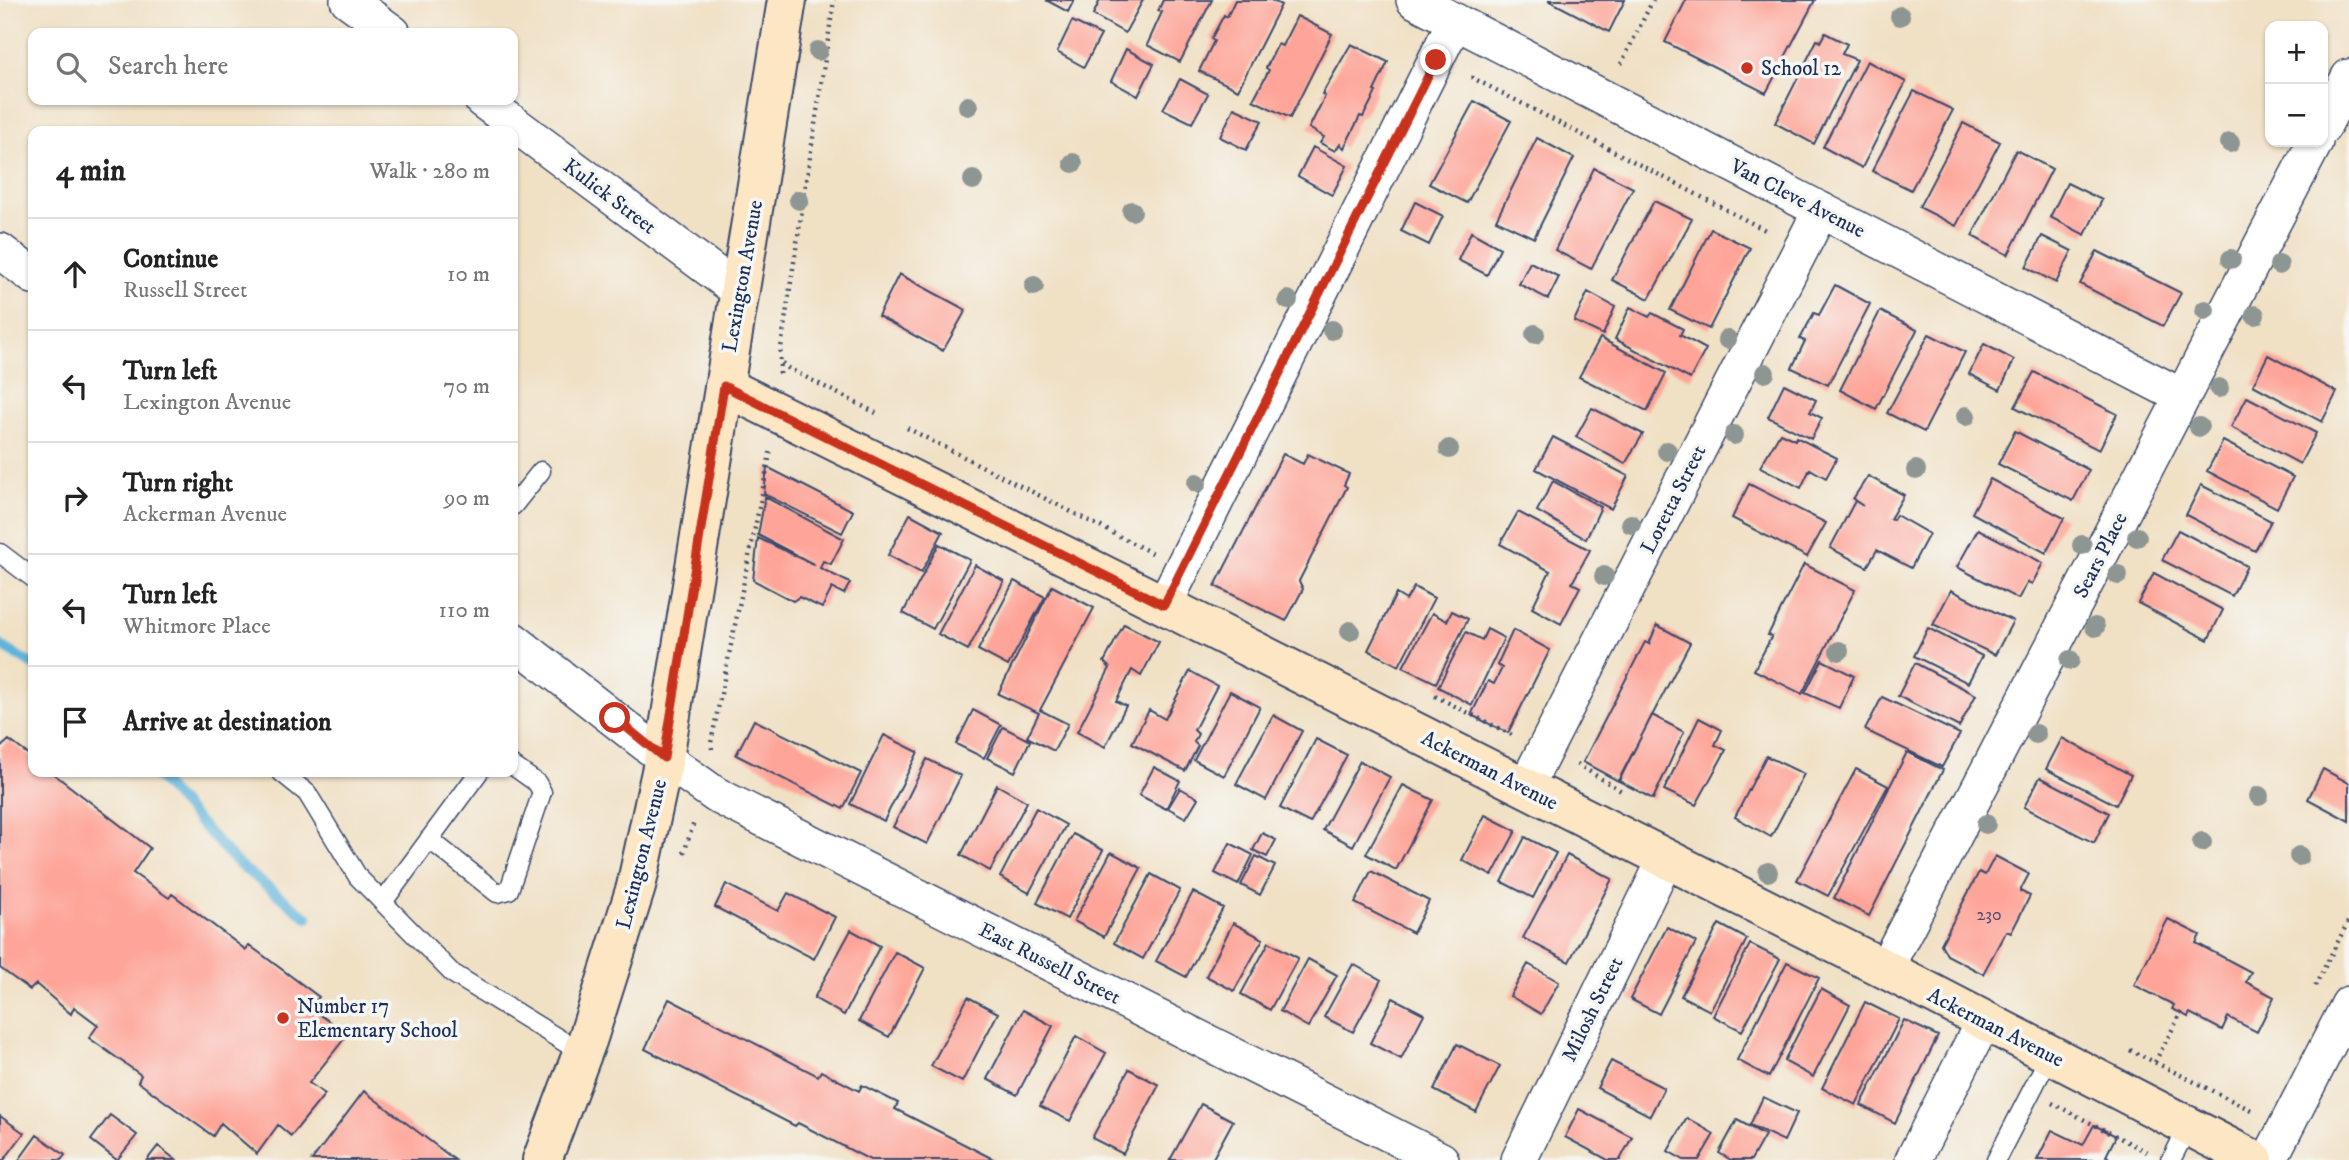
<!DOCTYPE html>
<meta charset="utf-8">
<style>
body{margin:0;font-family:"IM FELL DW Pica",serif;background:#f6f6f6;color:#222}
.controls{position:absolute;right:21px;top:21px;display:grid;overflow:hidden;border-radius:14px;box-shadow:0 2px 5px #0004}
.controls button{width:63px;height:63px;display:grid;place-items:center;padding:0;border:0;border-bottom:2px solid #e0e0e0;background:#fff;color:#222;font:35px sans-serif}
.stop{position:absolute;width:21px;height:21px;margin:-16px;border:5px solid #c8321e;border-radius:50%;background:#fff}
.stop.end{background:#c8321e;border-color:#fff;box-shadow:0 2px 7px #0008}
.list{margin:0;padding:0;list-style:none}
h2{display:flex;justify-content:space-between;align-items:center;height:91px;margin:0;padding:0 28px;font-size:30px}
h2 small{font-size:23px;font-weight:400;color:#767676}
.list li{display:grid;grid-template-columns:46px 1fr auto;gap:21px;align-items:center;box-sizing:border-box;height:112px;padding:0 28px;border-top:2px solid #e0e0e0}
.list b{display:block;font-size:26px;white-space:nowrap}
.list p{margin:0;font-size:23px;white-space:nowrap;color:#767676}
.list em{font-size:23px;font-style:normal;color:#767676}
.icon{flex:none;width:38px;height:38px;fill:none;stroke:currentColor;stroke-width:2;stroke-linecap:round;stroke-linejoin:round}
.map{position:relative;flex:none;width:2349px;height:1160px;overflow:hidden}
.search{position:absolute;background:#fff;box-shadow:0 2px 5px #0004;left:28px;top:28px;width:490px;height:77px;display:flex;align-items:center;gap:18px;box-sizing:border-box;padding:0 24px;border-radius:14px;color:#767676;font-size:26px}
.panel{position:absolute;background:#fff;box-shadow:0 2px 5px #0004;left:28px;top:126px;width:490px;height:651px;border-radius:14px}
.map>svg:first-child{display:block}
.lines{fill:none;stroke-linecap:round;stroke-linejoin:round}
.stream{stroke:#5eb4db;stroke-width:10}
.building{fill:#fea498}
.lane-casing{stroke:#3b4a6d;stroke-width:21}
.street-casing{stroke:#3b4a6d;stroke-width:38}
.secondary-casing{stroke:#3b4a6d;stroke-width:42}
.path{stroke:#3b4a6d;stroke-width:4.5;stroke-dasharray:2 5;stroke-linecap:butt}
.lane{stroke:#fff;stroke-width:18}
.street{stroke:#fff;stroke-width:35}
.secondary{stroke:#fce6c4;stroke-width:38}
.tree{fill:#8e9693}
.route{stroke:#c8321e;stroke-width:9}
.poi-dot{fill:#c8321e;stroke:#f6f6f2;stroke-width:2.5}
.labels{text-anchor:middle;stroke-width:7;stroke-linejoin:round;paint-order:stroke}
.number-label{font-size:18px;fill:#544c6c}
.poi-label{font-size:21px;fill:#1b2f5e;stroke:#f6f6f2;text-anchor:start}
.street-label{font-size:21px;fill:#1b2f5e;stroke:#f6f6f2}
</style>
<div class="map">
<svg width="2349" height="1160" viewBox="0 0 2349 1160">
<rect width="100%" height="100%" fill="#f6f6f2"/>
<filter id="ink" filterUnits="userSpaceOnUse"><feTurbulence type="fractalNoise" baseFrequency=".0143" numOctaves="2"/><feDisplacementMap in="SourceGraphic" scale="14" xChannelSelector="R" yChannelSelector="G"/><feConvolveMatrix kernelMatrix="1 2 1 2 8 2 1 2 1" color-interpolation-filters="sRGB"/></filter>
<filter id="wash" filterUnits="userSpaceOnUse"><feTurbulence type="fractalNoise" baseFrequency=".00686" numOctaves="4" result="noise"/><feDisplacementMap in="SourceGraphic" scale="28" xChannelSelector="R" yChannelSelector="G"/><feGaussianBlur stdDeviation="1.57" result="paint"/><feColorMatrix in="noise" values="0 0 0 0 0 0 0 0 0 0 0 0 0 0 0 0 0 1.4 0 .05"/><feComposite in="paint" operator="in"/></filter>
<g filter="url(#wash)">
<rect width="100%" height="100%" fill="#f0e0c4"/>
<g class="lines">
<path class="stream" d="M0,645l33,20
M152,772l87,93 69,53"/>
</g>
<g id="blocks">
<path class="building" d="M1046,0h28l-6,12z
M1100,0h43l-18,33 -32,-18z
M1163,0h49l-32,62 -33,-17 15,-33 -4,-1z
M1235,0h36l10,5 -43,85 -39,-19 15,-30 -3,-2 13,-24 3,2z
M1548,0h77l-16,32z
M1686,0h129l-49,93 -101,-51z
M1297,16l35,18 -42,84 -37,-18 16,-30 -3,-2 12,-24 4,2z
M1072,21l29,14 -17,32 -27,-15z
M1825,33l22,11 -5,10 15,6 -43,84 -39,-21 42,-83 3,2z
M1351,44l37,18 -14,29 2,1 -13,25 -3,-1 -16,32 -4,-4 -5,7 -15,-8 4,-6 -15,-9 16,-32 -3,-2z
M1126,49l28,15 -16,32 -27,-15z
M1867,61l39,21 -44,86 -39,-21z
M1180,79l28,15 -16,29 -29,-14z
M1914,91l39,19 -42,80 -39,-19z
M1474,101l37,20 -44,82 -38,-19z
M1234,108l28,13 -16,29 -26,-13z
M1963,123l37,19 -44,84 -37,-19z
M1537,138l37,20 -40,80 -38,-18z
M1313,147l34,19 -15,29 -34,-19z
M2016,150l36,19 -44,86 -36,-19z
M1594,168l39,20 -42,81 -36,-19z
M2067,183l35,17 -17,35 -35,-18z
M1654,201l38,18 -43,80 -37,-19z
M1415,202l28,14 -14,29 -28,-14z
M1711,229l39,19 -41,81 -39,-19z
M1471,232l29,16 -13,27 -29,-15z
M2042,236l30,15 -16,32 -30,-16z
M2097,251l84,42 -18,33 -83,-42z
M1530,262l29,15 -11,22 -29,-15z
M899,274l67,36 -23,41 -65,-35z
M1835,285l35,19 -42,81 -36,-17 13,-27 -5,-2 14,-26 5,2z
M1588,292l27,15 -12,28 -29,-14z
M1630,307l19,10 3,-4 31,16 -3,6 26,14 -16,30 -75,-40z
M1880,311l37,19 -41,79 -36,-19z
M1929,334l36,18 -41,80 -37,-19z
M1600,338l66,35 -19,38 -68,-34z
M1984,344l30,16 -14,30 -31,-16z
M2268,355l69,37 -15,30 -69,-37z
M2034,372l83,42 -18,36 -84,-43z
M1784,384l32,16 -6,12 12,6 -11,21 -43,-22z
M2247,397l69,36 -16,31 -69,-37z
M1592,408l51,26 -18,30 -49,-27z
M2015,431l74,39 -16,31 -75,-37z
M1780,433l15,7 1,-3 41,21 -11,20 -16,-9 -9,19 -41,-21z
M1553,437l75,39 -17,33 -75,-40z
M2223,441l70,36 -16,31 -70,-37z
M1283,454l20,10 5,-10 41,20 -5,11 3,2 -48,94 4,8 -17,32 -71,-35z
M767,467l86,44 -11,22 -78,-39z
M1868,476l36,19 -14,24 3,1 3,-5 33,19 -18,34 -34,-18 -10,17 -37,-19 25,-47 8,5 -10,-7z
M1990,479l74,39 -18,35 -74,-40z
M1553,481l48,26 -15,32 -49,-28z
M1749,484l77,39 -19,34 -75,-39z
M2201,485l70,36 -16,30 -69,-36z
M765,497l79,42 -13,25 -8,-3 -3,7 30,15 -6,11 -12,-6 -10,20 -23,-11 -6,4 -40,-21 5,-42 57,27 -57,-30z
M1518,512l72,38 -18,33 8,4 -19,37 -29,-16 18,-37 -50,-27z
M910,514l33,18 -22,41 -33,-18z
M1978,529l65,34 -11,21 -4,-2 -10,17 -61,-32z
M2178,530l69,36 -15,30 -70,-36z
M939,544l31,16 -37,69 -30,-16z
M1804,564l51,26 -53,104 -48,-24 18,-34 -4,-1z
M975,565l29,16 -36,69 -30,-16z
M2154,573l69,37 -15,30 -70,-37z
M1014,581l31,16 -37,69 -30,-16z
M1052,586l42,22 -54,102 28,14 -14,27 -27,-14 12,-24 -41,-19z
M1414,587l20,11 -35,68 -31,-16 28,-56 10,6z
M1951,590l62,31 -18,34 -62,-30z
M1452,611l16,8 -32,64 -33,-16 29,-54 15,8z
M1124,624l35,18 -18,34 -9,-6 -16,31 10,5 -21,41 -28,-15 33,-64 -6,-6z
M1657,625l33,18 -72,138 -35,-19 62,-120 4,2z
M1928,628l54,28 -14,27 -54,-27z
M1487,629l17,9 -32,67 -34,-18 28,-55 16,8z
M1513,630l37,20 -42,83 -37,-18 17,-34 6,3 8,-16 -5,-3z
M1822,660l32,16 -15,32 -34,-15z
M1915,663l61,32 -17,32 -61,-31z
M1190,671l27,15 -23,44 4,4 -4,8 4,4 -13,25 -53,-28 17,-33 16,9z
M1230,691l30,16 -36,69 -30,-16z
M1882,697l78,37 -18,33 -77,-37z
M973,710l28,15 -17,33 -28,-14z
M1273,715l29,16 -36,69 -30,-16z
M1652,715l32,17 -31,67 -34,-18z
M1699,718l23,12 -7,15 11,5 -30,55 -32,-15z
M754,720l107,53 -18,36 -107,-54z
M1003,727l27,14 -15,31 -28,-14z
M884,735l34,17 -34,69 -34,-17z
M2062,738l69,37 -15,30 -70,-36z
M1316,739l31,16 -37,68 -30,-15z
M9,740l24,18v14h18l99,76 -17,25 36,25 3,-4 74,56 3,-5 70,52 -9,11 38,26 -39,49 16,11 -34,42 -13,-11 -21,29 -36,-31 -8,13 -75,-54 3,-7 -52,-37 9,-13 -24,-18 -3,7 -35,-30 -6,6 -30,-22v-220z
M1907,752l36,18 -74,146 -35,-18z
M1766,756l38,18 -33,63 -36,-20z
M927,759l34,17 -34,68 -34,-17z
M1360,761l30,16 -37,69 -30,-16z
M1154,767l26,14 -14,28 -27,-14z
M1856,769l32,17 -60,110 -31,-16z
M2323,769l26,14v38l-41,-22z
M2040,777l69,36 -15,30 -70,-36z
M997,785l30,17 -37,69 -29,-16z
M1403,785l30,15 -37,70 -30,-16z
M1180,788l18,10 -12,20 -18,-10z
M1036,808l30,17 -37,68 -29,-16z
M1485,815l31,16 -24,45 -30,-16z
M1262,833l14,7 -9,17 -14,-7z
M1073,834l30,16 -36,69 -30,-16z
M1525,837l31,16 -23,45 -31,-16z
M1230,843l23,12 -15,30 -23,-12z
M1111,852l30,16 -37,69 -30,-16z
M1567,855l45,24 -43,83 -46,-24z
M1256,856l19,10 -15,29 -19,-10z
M1995,856l34,18 -9,17 10,5 -19,37 -5,-2 -23,43 -36,-19 -6,-11 38,-72 6,3z
M1371,871l58,30 -16,32 -58,-30z
M1151,874l29,16 -37,69 -29,-16z
M726,884l52,27 10,-18 47,24 -21,42 -99,-52z
M1193,892l30,16 -37,69 -30,-16z
M2168,919l32,16 -4,8 55,29 -5,10 28,15 -17,35 -29,-15 -6,13 -32,-17 -2,4 -7,-4 -9,-4 2,-4 -40,-20z
M1233,923l30,16 -29,52 -28,-15z
M1719,924l28,15 -37,72 -29,-15z
M1667,927l29,15 -37,72 -29,-15z
M851,930l29,16 -36,69 -30,-17z
M1269,942l29,16 -28,52 -29,-16z
M1750,944l30,15 -38,72 -29,-15z
M895,952l30,16 -36,69 -30,-16z
M1308,959l29,16 -29,52 -28,-16z
M1787,962l32,16 -50,99 -32,-17z
M1353,964l28,16 -28,52 -29,-15z
M1528,964l31,18 -18,32 -31,-18z
M1821,989l29,16 -37,72 -29,-16z
M968,997l30,16 -36,69 -31,-16z
M1393,998l31,16 -23,45 -31,-16z
M669,999l149,77 3,-5 38,20 3,-6 36,18 -3,6 100,51h-125l-72,-37 -3,3 -150,-77z
M1865,1002l34,17 -43,86 -34,-17z
M1023,1010l30,16 -36,69 -30,-16z
M1904,1020l34,16 -43,87 -34,-18z
M1076,1036l30,17 -36,68 -30,-15z
M1457,1044l43,22 -24,46 -42,-22z
M1611,1061l53,27 -14,28 -53,-28z
M1129,1069l30,16 -36,69 -31,-16z
M364,1091l91,69h-143z
M1763,1097l34,16 -13,28 -34,-16z
M1201,1104l32,17 -21,39h-42z
M1579,1109l53,28 -12,23h-12l-43,-23z
M110,1115l27,20 -20,25 -26,-20z
M0,1116l24,17 -20,27h-4z
M1687,1118l27,16 -15,26h-15l-16,-9z
M1737,1120l28,15 -14,25h-20l-12,-7z
M2094,1125l22,11 -10,20 2,1 -2,3h-69l15,-30 31,15z
M37,1135l28,20 -4,5h-42z
M158,1146l18,14h-29z"/>
</g>
</g>
<g filter="url(#ink)">
<use href="#blocks" fill-opacity="0" stroke="#3b4a6d" stroke-width="2"/>
<g class="lines">
<defs>
<path id="lane" d="M513,506l28,-35
M0,553l33,25
M281,772l26,21 51,84 94,96 130,80
M429,839l68,54 12,-3 33,-98 -5,-9 -24,-17
M383,902l96,-130
M1996,1160l54,-105
M2171,1160l17,-33"/>
<path id="street" d="M348,0l45,33
M1414,0l767,396
M482,100l257,191
M2323,127l26,-50
M0,251l33,25
M1164,605l291,-584
M513,640l151,118 52,37 725,365
M1525,788l296,-578
M1885,969l430,-827
M1519,1160l147,-302
M1913,1160l71,-140
M2269,1160l80,-156"/>
<path id="secondary" d="M724,386l440,219 721,364 369,191
M542,1160l46,-122 48,-151 28,-129 123,-758"/>
</defs>
<use href="#lane" class="lane-casing"/>
<use href="#street" class="street-casing"/>
<use href="#secondary" class="secondary-casing"/>
<path class="path" d="M1621,64l32,-64
M1471,77l296,154
M782,363l6,5 88,45
M780,374v-20l54,-354
M907,428l245,125
M1435,696l77,39
M712,749l-1,-6 60,-294
M1577,764l46,28
M684,853l10,-31
M2315,986l34,-66
M2130,1050l123,61
M2155,1062l26,-49
M2052,1103l95,49"/>
<use href="#lane" class="lane"/>
<use href="#street" class="street"/>
<use href="#secondary" class="secondary"/>
</g>
<g class="tree">
<circle cx="1900" cy="16" r="10"/>
<circle cx="818" cy="51" r="10"/>
<circle cx="968" cy="106" r="10"/>
<circle cx="2230" cy="143" r="10"/>
<circle cx="1073" cy="163" r="10"/>
<circle cx="973" cy="180" r="10"/>
<circle cx="799" cy="200" r="10"/>
<circle cx="1132" cy="211" r="10"/>
<circle cx="2231" cy="259" r="10"/>
<circle cx="2279" cy="265" r="10"/>
<circle cx="1034" cy="286" r="10"/>
<circle cx="1288" cy="300" r="10"/>
<circle cx="2205" cy="310" r="10"/>
<circle cx="2255" cy="315" r="10"/>
<circle cx="1332" cy="330" r="10"/>
<circle cx="1535" cy="334" r="10"/>
<circle cx="1727" cy="339" r="10"/>
<circle cx="1765" cy="373" r="10"/>
<circle cx="2219" cy="388" r="10"/>
<circle cx="1966" cy="416" r="10"/>
<circle cx="2199" cy="427" r="10"/>
<circle cx="1734" cy="435" r="10"/>
<circle cx="1449" cy="449" r="10"/>
<circle cx="1667" cy="451" r="10"/>
<circle cx="1916" cy="470" r="10"/>
<circle cx="1197" cy="483" r="10"/>
<circle cx="1631" cy="524" r="10"/>
<circle cx="2137" cy="537" r="10"/>
<circle cx="2082" cy="545" r="10"/>
<circle cx="2118" cy="575" r="10"/>
<circle cx="1604" cy="576" r="10"/>
<circle cx="2095" cy="627" r="10"/>
<circle cx="1350" cy="631" r="10"/>
<circle cx="1839" cy="651" r="10"/>
<circle cx="2070" cy="660" r="10"/>
<circle cx="2036" cy="734" r="10"/>
<circle cx="2259" cy="796" r="10"/>
<circle cx="1986" cy="824" r="10"/>
<circle cx="2202" cy="842" r="10"/>
<circle cx="2299" cy="856" r="10"/>
<circle cx="1768" cy="872" r="10"/>
</g>
</g>
<g class="lines" filter="url(#ink)">
<path class="route" d="M615,718l49,40 60,-372 440,219 272,-545"/>
</g>
<g class="poi-dot">
<circle cx="1747" cy="68" r="7"/>
<circle cx="283" cy="1018" r="7"/>
</g>
<g class="labels">
<g class="number-label">
<text x="1989" y="920">230</text>
</g>
<g class="poi-label">
<text x="1761" y="75">School 12</text>
<text x="297" y="1013">Number 17<tspan x="297" dy="24">Elementary School</tspan></text>
</g>
<g class="street-label">
<text transform="translate(610 196) rotate(37)" y="7">Kulick Street</text>
<text transform="translate(1798 198) rotate(27)" y="7">Van Cleve Avenue</text>
<text transform="translate(742 276) rotate(-80)" y="7">Lexington Avenue</text>
<text transform="translate(1673 499) rotate(-63)" y="7">Loretta Street</text>
<text transform="translate(2100 555) rotate(-63)" y="7">Sears Place</text>
<text transform="translate(1490 770) rotate(27)" y="7">Ackerman Avenue</text>
<text transform="translate(641 854) rotate(-76)" y="7">Lexington Avenue</text>
<text transform="translate(1050 963) rotate(27)" y="7">East Russell Street</text>
<text transform="translate(1592 1009) rotate(-64)" y="7">Milosh Street</text>
<text transform="translate(1996 1027) rotate(27)" y="7">Ackerman Avenue</text>
</g>
</g>
</svg>
<div class="controls">
<button>+</button>
<button>−</button>
</div>
<div class="stop" style="left:615px;top:718px"></div>
<div class="stop end" style="left:1436px;top:60px"></div>
<div class="search"><svg class="icon" aria-label="search" viewBox="0 0 24 24"><circle cx="10" cy="10" r="6"/><path d="M15 15l6 6"/></svg>Search here</div>
<section class="panel">
<h2>4 min<small>Walk · 280 m</small></h2>
<ul class="list">
<li><svg class="icon" aria-label="ahead" viewBox="0 0 24 24"><path d="M12 20V5M6 11l6-6 6 6"/></svg><div><b>Continue</b><p>Russell Street</p></div><em>10 m</em></li>
<li><svg class="icon" aria-label="left" viewBox="0 0 24 24"><path d="M17 20v-9H6M10 6l-5 5 5 5"/></svg><div><b>Turn left</b><p>Lexington Avenue</p></div><em>70 m</em></li>
<li><svg class="icon" aria-label="right" viewBox="0 0 24 24"><path d="M7 20v-9h11M14 6l5 5-5 5"/></svg><div><b>Turn right</b><p>Ackerman Avenue</p></div><em>90 m</em></li>
<li><svg class="icon" aria-label="left" viewBox="0 0 24 24"><path d="M17 20v-9H6M10 6l-5 5 5 5"/></svg><div><b>Turn left</b><p>Whitmore Place</p></div><em>110 m</em></li>
<li><svg class="icon" aria-label="arrive" viewBox="0 0 24 24"><path d="M6 21V4h12l-3 4 3 4H6"/></svg><div><b>Arrive at destination</b></div></li>
</ul>
</section>
</div>
